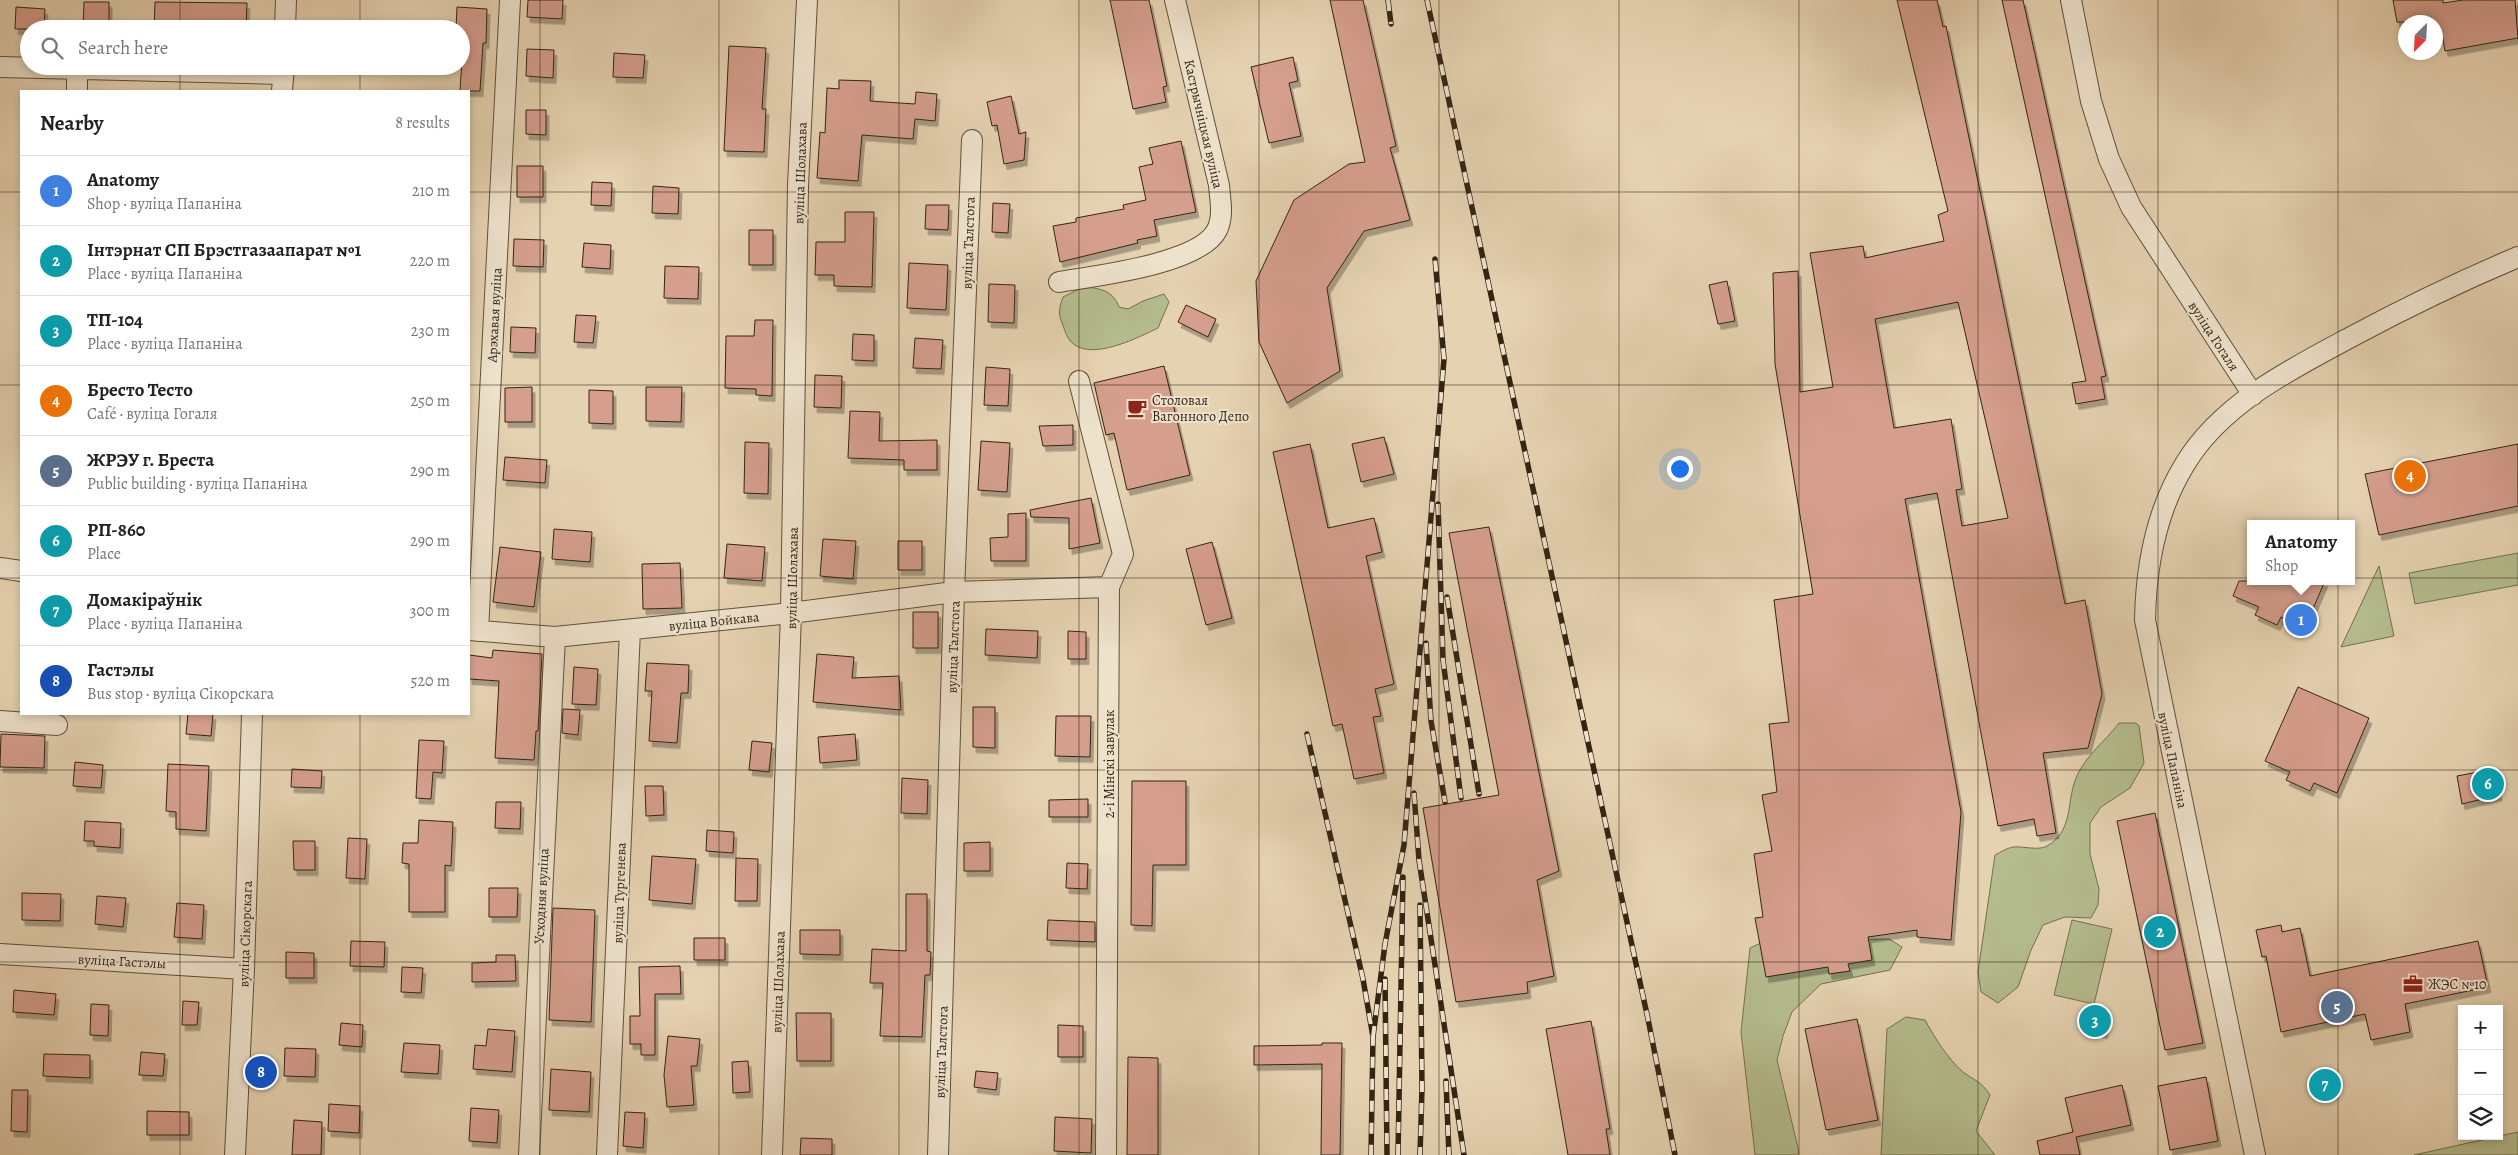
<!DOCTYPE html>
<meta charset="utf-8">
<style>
body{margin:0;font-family:Alegreya,serif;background:#f6f6f6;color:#222}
.controls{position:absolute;right:15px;bottom:15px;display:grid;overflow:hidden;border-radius:0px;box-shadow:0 2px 8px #0003}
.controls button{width:45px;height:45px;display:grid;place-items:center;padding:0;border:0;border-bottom:1px solid #e0e0e0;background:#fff;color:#222;font:25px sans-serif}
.compass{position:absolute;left:2398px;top:15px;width:45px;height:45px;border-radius:50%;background:#fff;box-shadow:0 2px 8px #0003;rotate:204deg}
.you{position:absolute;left:1679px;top:468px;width:18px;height:18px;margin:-12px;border:4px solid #fff;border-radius:50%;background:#1a73e8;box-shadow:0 0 0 8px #1a73e833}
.badge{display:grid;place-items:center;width:32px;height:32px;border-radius:50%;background:#8f2418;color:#fff;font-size:16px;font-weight:700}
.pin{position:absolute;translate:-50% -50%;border:2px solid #fff;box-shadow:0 1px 5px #0006}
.popup{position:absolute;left:2247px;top:520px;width:108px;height:65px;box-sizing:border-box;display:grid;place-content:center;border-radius:0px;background:#fff;filter:drop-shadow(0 1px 4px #0005);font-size:16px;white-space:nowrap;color:#767676}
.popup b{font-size:19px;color:#222}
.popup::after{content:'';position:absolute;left:50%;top:100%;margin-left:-10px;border:10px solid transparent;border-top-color:#fff}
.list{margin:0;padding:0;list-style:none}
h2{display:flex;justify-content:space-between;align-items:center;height:65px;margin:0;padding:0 20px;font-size:21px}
h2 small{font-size:16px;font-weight:400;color:#767676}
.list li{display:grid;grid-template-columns:32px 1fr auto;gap:15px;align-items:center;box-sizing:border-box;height:70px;padding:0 20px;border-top:1px solid #e0e0e0}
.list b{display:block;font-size:19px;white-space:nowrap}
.list p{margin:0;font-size:16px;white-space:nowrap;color:#767676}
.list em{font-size:16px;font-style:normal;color:#767676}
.icon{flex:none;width:28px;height:28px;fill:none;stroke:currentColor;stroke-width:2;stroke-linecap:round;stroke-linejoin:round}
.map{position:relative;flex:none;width:2518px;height:1155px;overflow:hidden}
.search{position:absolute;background:#fff;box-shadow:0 2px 8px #0003;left:20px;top:20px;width:450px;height:55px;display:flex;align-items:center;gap:12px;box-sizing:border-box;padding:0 18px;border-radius:28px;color:#767676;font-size:19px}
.panel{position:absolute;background:#fff;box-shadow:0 2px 8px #0003;left:20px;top:90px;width:450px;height:625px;border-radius:0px}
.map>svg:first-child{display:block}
.green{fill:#b4bc8d;stroke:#747050}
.building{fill:#d59e8d;stroke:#342414;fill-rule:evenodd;filter:url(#shadow)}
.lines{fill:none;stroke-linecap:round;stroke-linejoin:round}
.minor-casing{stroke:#60503b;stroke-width:22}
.minor{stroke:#eee2cc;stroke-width:20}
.rail-casing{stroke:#342414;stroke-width:5.5}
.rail{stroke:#eee2cc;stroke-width:4;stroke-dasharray:11;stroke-linecap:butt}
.grid{fill:none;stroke:#342414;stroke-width:1;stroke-opacity:0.55}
.labels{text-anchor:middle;stroke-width:4;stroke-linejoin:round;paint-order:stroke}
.street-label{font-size:14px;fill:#342414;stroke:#eee2cc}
.poi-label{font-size:14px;fill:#342414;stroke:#eee2cc;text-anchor:start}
</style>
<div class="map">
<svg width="2518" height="1155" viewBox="0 0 2518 1155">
<defs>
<filter id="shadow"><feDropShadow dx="3" dy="5.5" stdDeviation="0" flood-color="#0004"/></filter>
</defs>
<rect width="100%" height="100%" fill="#e5d2b1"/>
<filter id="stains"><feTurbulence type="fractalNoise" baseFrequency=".004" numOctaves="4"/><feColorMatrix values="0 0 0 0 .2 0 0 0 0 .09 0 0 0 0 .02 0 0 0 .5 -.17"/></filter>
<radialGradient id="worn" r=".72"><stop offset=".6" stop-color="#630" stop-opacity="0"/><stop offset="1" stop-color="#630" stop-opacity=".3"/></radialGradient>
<path class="green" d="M1083,287c16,1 30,3 36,20l9,2 15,-8 21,-7 5,8 -11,26c-23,11 -81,41 -93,3 -6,-16 -8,-18 -2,-34z
M2518,553v32l-103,19 -6,-31z
M2379,566l15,70 -53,11z
M2119,723h17l3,3 5,37 -14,25 -29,19 -11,16v31l9,35 -1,16 -7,13 -26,-1 -22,8 -12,25 -13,37 -20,16 -17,-11 -3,-20 17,-117c6,-3 12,-7 18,-8 10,-1 26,4 34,-1 25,-15 20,-39 27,-62 7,-25 30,-41 45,-61z
M2072,920l40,9 -18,75 -40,-9z
M1889,939l13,8 -12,23 -69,14 -29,28 -9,24 -6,24 22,92 -1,3h-43l-14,-123 9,-84 15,-7z
M1906,1017l19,3c10,18 22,38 38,52 12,9 18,9 27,23l-14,36 19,24h-114l6,-126z
M2518,1132v23h-104z"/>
<path class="building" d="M528,0h35l-1,19 -35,-2z
M1110,0h39l18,86 -4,1 3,15 -33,7z
M1330,0h33l33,146 -6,2 20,72 -46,11 -37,57 13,83 -53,32 -28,-61 -3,-61 38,-81 55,-36 16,-2z
M1897,0h40l6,27 3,-1 119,578 20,-4 17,94 -14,54 -45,5 13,80 -19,3 -3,-17 -36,7 -61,-333 -32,6 56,313 -10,128 -34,-3v-7l-49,7 4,23 -24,4 2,7 -21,3 -1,-7 -62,10 -11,-59 8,-1 -9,-63 18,-3 -10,-56 15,-3 -8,-68 20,-2 -15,-122 39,-6 -38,-230 -2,-91 25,-2 2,121 33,-5 -23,-134 53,-7 2,12 79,-17 -6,-26 10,-4zM1958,302l50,216 -46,8 -6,-36 6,-1 -11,-70 -57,9 -19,-109z
M2002,0h21l83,376 -5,1 4,22 -29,5 -4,-21 14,-2z
M2393,0h50v3l20,-3h52l3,38 -73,13 -3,-17 -6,1v-13h-39z
M84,2h25v27h-26z
M155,2l92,1 -1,26h-92z
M16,7l29,2 -1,20h-29z
M457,7l30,2 -1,34h-3l-3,48h-20l3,-49h-2v-13h-5z
M729,46l37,2 -4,61h4l-2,43 -40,-1z
M527,49l27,1 -1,28 -27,-2z
M614,53l31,2 -2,23 -30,-1z
M1293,57l5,24 -9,2 12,53 -32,7 -18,-76z
M839,80l32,1 -1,20 45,3 1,-12 21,2 -2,27 -20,-2 -2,20 -51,-4 -4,46 -41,-3 3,-46 5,1 2,-45 12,1z
M1011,96l8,38 7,-2 -2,28 -20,4 -7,-39 -5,1 -5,-24z
M526,110h20v25l-20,-1z
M1181,141l15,71 -42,8 3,16 -20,4 1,3 -78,19 -7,-36 23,-4v-4l48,-9 -1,-4 23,-5 -7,-33 14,-3 -4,-16z
M517,166h26v31h-26z
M592,182l20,1 -1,23 -20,-1z
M653,186l26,2 -1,26 -26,-1z
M993,203l17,1 -2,29 -16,-1z
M926,205h23l-1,25 -23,-1z
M845,212h29l-2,75 -38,-1v-11h-19l1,-33h29z
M749,230h24v35h-24z
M514,239l30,1 -1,27 -30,-1z
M584,243l27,2 -1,24 -28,-2z
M909,263l39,2 -2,45 -39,-2z
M665,266l34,1 -1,32 -34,-1z
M1727,281l8,40 -17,3 -9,-39z
M989,284l26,1 -1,38 -26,-1z
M1186,305l30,14 -8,18 -30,-15z
M576,315l20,1 -3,27 -19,-1z
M755,320h18l-1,76 -16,-1v-6l-31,-1 1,-52h28z
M511,327l25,1 -1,25 -25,-1z
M853,334l21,1v26l-22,-1z
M915,338l28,2 -2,29 -28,-1z
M1164,366l26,109 -63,15 -13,-57 -8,2 -12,-52z
M986,367l24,2 -2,37 -24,-1z
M815,375l27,1 -1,32 -27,-1z
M532,387v35h-27v-34z
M646,387h36l-1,35 -35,-1z
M589,390l24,1v33l-24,-1z
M850,411l30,1 -1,29 58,-1v30h-33v-10l-56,-2z
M1073,425v20l-30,1 -4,-20z
M1384,437l10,37 -33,8 -9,-38z
M981,441l29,2 -3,49 -29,-2z
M745,442l24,1 -1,51 -24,-1z
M1310,444l18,84 46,-10 8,34 -16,4 28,128 -19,5 6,27 -8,1 11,56 -30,6 -12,-55 -9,2 -60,-274z
M2518,444v62l-139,29 -14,-61z
M505,457l42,3 -2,23 -42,-3z
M1091,498l9,45 -31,6v-31l-38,-1 -1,-7z
M1026,513v48h-35l-1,-23 18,-1v-23z
M1489,527l70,344 -22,9 17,96 -27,6 1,11 -72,9 -33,-194 76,-13 -50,-262z
M554,529l38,3 -2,30 -38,-3z
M823,539l33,2 -3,38 -33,-3z
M898,541h24v29h-24z
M1212,542l20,76 -26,7 -20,-76z
M727,544l38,3 -3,34 -38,-3z
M500,547l41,5 -7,55 -41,-5z
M680,563l2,45 -39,1 -1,-45z
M2239,581h86l-20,46 -24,-10 -4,8 -22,-10 4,-8 -26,-11z
M913,612h25v36h-25z
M986,629l52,2 -1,27 -52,-3z
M1068,631l18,1v27h-18z
M493,650l49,4 -4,77h-2l-2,29 -39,-2 4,-77 -30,-2v-24l23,3z
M817,654l37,3 -2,21 47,-2 2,34 -88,-8z
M647,663l42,2 -1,28h-7l-4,50 -28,-2 3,-50h-7z
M574,667l24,2 -2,36 -24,-1z
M2298,687l71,31 -32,75 -23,-10 -4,8 -24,-11 4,-8 -25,-11z
M973,707h22v41l-22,-1z
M563,709l17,1 -2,25 -16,-2z
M188,714h25l-2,22 -25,-2z
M1056,716h35l-1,41 -35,-1z
M1,734l44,2 -1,32 -44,-1z
M855,734l2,26 -37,3 -2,-26z
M419,740l25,1 -2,32 -9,-1 -2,27 -15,-1z
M752,741l20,2 -3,29 -20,-2z
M75,762l28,3 -2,23 -28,-2z
M168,764l41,2 -3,65 -30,-2v-17l-10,-1z
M292,769l30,2 -1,17 -30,-1z
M2494,769l5,26 -37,9 -5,-28z
M902,778l26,2 -1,34 -26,-1z
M1132,781h54v84h-33l-1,61 -21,-1z
M645,786h18l1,29 -18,1z
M1088,799v18h-39v-17z
M496,802h25l-1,27 -25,-1z
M2155,813l48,230 -38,7 -48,-229z
M419,820l34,2 -2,44 -6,-1v47h-36v-48l-7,-1 1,-20h15z
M85,821l36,2 -1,25 -26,-2v-5h-10z
M707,830l27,2 -1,21 -27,-2z
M348,838l19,1 -2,40 -19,-1z
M293,841h22v29h-21z
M990,842v29h-26v-28z
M652,856l44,3 -4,45 -43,-4z
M736,858l22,1 -1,42h-22z
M1067,863l21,1 -1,25 -21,-1z
M489,888h29l-1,29h-28z
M22,893l39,1 -1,27 -38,-1z
M906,894h21v57l4,1 -1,23h-5l-3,62 -42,-1 3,-53h-13l2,-34 34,2z
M97,896l29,2 -3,29 -28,-3z
M177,903l27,2 -2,34 -28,-2z
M553,908l42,2 -4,112 -42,-2z
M1048,920l47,2v20l-48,-2z
M2281,925l1,7 18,-4 10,48 168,-35 10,46 -83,17 5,28 -39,8 -6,-26 -84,18 -15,-76 -4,1 -6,-27z
M800,930h40v25l-40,-1z
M694,938h31v22h-31z
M351,941l34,1 -1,25 -34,-1z
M286,952l28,1v25h-28z
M496,955h19l1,26 -44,1v-19l24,-1z
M680,966l1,28h-26v61h-14v-11h-11v-28h10l-1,-49z
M402,967l21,1 -2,25 -20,-1z
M14,990l42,4 -2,21 -41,-3z
M183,1001l16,1 -2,23h-15z
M91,1004l18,1 -1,31 -18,-1z
M2085,1008l24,8 -5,17 -24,-7z
M796,1013h35v48h-34z
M1857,1019l21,101 -52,10 -21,-101z
M1591,1021l19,108h-4l4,26h-42l-22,-126z
M341,1023l22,2 -1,22 -23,-2z
M1058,1025l25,1v31h-25z
M488,1029l27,2 -3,41 -39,-3 2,-24 11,1z
M668,1036l32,3 -3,27h-6l3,39 -27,2 -3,-32z
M404,1043l36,2 -2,29 -37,-2z
M1322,1043h20l-2,112h-19l1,-91 -68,1v-19l68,-1z
M285,1048l31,1 -1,28 -31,-1z
M141,1052l24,2 -2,22 -24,-1z
M44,1054l46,1v23l-47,-2z
M1128,1057l30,1v97h-31z
M748,1061l2,31 -17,1 -1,-31z
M551,1069l40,3 -2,40 -40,-2z
M976,1071l22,2 -2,17 -22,-3z
M2206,1077l12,64 -48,9 -12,-64z
M2122,1085l9,40 -55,12 4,18h-40l-3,-14 36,-9 -8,-34z
M12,1090h16l-1,42 -16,-1z
M329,1104l31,2 -1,27 -31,-2z
M471,1108l28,2 -2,33 -28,-2z
M147,1111l42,1v23h-42z
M625,1112l20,1 -2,35 -20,-2z
M1055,1117l37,2 -1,34 -37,-2z
M294,1120l28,2 -1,33h-29z
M801,1138l31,1v16h-32z"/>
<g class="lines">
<defs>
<path id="minor" d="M2071,0l20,101 18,58 22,48 122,188
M285,29l1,-29
M0,67l283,7
M77,91v-22
M282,91l2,-25
M1059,282c36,-6 141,-18 158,-52 7,-14 3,-31 2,-45l-44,-185
M1079,381l44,173 -14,33 -3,568
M0,568l21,3
M469,630l86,7 236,-24 163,-21 155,-5
M478,631l32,-631
M0,721l57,4
M0,954l244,15
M235,1155l9,-186 8,-255
M529,1155l26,-518
M607,1155l23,-525
M772,1155l19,-542 7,-427 9,-186
M938,1155l16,-563 18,-452
M2255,1155l-110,-535c1,-55 11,-109 40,-156 36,-60 106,-95 166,-127 54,-29 110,-56 167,-80"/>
</defs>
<use href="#minor" class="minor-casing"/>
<use href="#minor" class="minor"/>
<defs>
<path id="rail" d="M1388,0l3,24
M1427,0l221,1019 27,136
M1438,504l5,156 18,138
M1447,597l32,197
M1426,643l5,78 14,81
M1307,734l56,245 10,58 -2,118
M1414,793l5,67 45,295
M1420,905l2,183 -2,67
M1385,979l2,176
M1373,1037l12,-93 19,-99 40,-486 -9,-100
M1446,1081l3,74
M1398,1155l5,-278"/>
</defs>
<use href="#rail" class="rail-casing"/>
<use href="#rail" class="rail"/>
</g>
<path class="grid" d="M180,0v29M360,0v29M540,0v1155M719,0v1155M899,0v1155M1079,0v1155M1259,0v1155M1439,0v1155M1619,0v1155M1799,0v1155M1978,0v1155M2158,0v1155M2338,0v1155M180,66v25M360,66v25M0,192h21M469,192h2049M0,385h21M469,385h2049M0,578h21M469,578h2049M180,714v441M360,714v441M0,770h2518M0,962h2518"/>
<defs>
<symbol id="cafe-bare" viewBox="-9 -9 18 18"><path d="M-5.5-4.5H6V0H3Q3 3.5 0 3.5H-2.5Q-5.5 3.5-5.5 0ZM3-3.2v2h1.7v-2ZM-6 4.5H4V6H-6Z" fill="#8f2418" stroke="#eee2cc" stroke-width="2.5" paint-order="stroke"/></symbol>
<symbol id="office-bare" viewBox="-9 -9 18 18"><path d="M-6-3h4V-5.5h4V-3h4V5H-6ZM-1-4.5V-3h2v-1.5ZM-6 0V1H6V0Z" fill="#8f2418" stroke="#eee2cc" stroke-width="2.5" paint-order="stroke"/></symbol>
</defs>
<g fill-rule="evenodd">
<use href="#cafe-bare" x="1123" y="394" width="28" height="28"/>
<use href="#office-bare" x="2399" y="970" width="28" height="28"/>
</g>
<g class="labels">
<g class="street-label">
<text transform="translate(1204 124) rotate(77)" y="5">Кастрычніцкая вуліца</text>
<text transform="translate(800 173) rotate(-88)" y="5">вуліца Шолахава</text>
<text transform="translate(968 243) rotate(-88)" y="5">вуліца Талстога</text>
<text transform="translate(494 315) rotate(-87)" y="5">Арэхавая вуліца</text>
<text transform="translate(2214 336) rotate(57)" y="5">вуліца Гогаля</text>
<text transform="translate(792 578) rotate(-89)" y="5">вуліца Шолахава</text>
<text transform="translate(714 621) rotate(-6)" y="5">вуліца Войкава</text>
<text transform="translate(953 647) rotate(-88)" y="5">вуліца Талстога</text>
<text transform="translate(2173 760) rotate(78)" y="5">вуліца Папаніна</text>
<text transform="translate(1109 764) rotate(-90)" y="5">2-і Мінскі завулак</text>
<text transform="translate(619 893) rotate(-88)" y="5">вуліца Тургенева</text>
<text transform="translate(541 896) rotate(-87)" y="5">Усходняя вуліца</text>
<text transform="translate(245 934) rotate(-88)" y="5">вуліца Сікорскага</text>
<text transform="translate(122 961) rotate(3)" y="5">вуліца Гастэлы</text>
<text transform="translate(778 982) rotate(-88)" y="5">вуліца Шолахава</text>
<text transform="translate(941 1052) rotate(-88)" y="5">вуліца Талстога</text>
</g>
<g class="poi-label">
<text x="1152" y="405">Столовая<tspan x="1152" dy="16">Вагонного Депо</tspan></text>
<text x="2428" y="989">ЖЭС №10</text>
</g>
</g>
<rect width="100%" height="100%" filter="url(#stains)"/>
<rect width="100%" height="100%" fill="url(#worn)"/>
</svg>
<div class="controls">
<button>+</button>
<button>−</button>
<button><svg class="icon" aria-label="layers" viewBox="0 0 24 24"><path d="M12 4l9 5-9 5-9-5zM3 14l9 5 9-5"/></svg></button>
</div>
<svg class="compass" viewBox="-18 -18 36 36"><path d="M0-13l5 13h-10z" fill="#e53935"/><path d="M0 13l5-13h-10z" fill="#767676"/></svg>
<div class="you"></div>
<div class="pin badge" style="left:2301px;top:620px;background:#3f7fe0">1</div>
<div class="popup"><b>Anatomy</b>Shop</div>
<div class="pin badge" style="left:2160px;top:932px;background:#0f9aa8">2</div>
<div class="pin badge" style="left:2095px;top:1021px;background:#0f9aa8">3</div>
<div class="pin badge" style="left:2410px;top:476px;background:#e8710a">4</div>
<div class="pin badge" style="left:2337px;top:1007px;background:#5c6f8a">5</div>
<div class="pin badge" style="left:2488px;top:784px;background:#0f9aa8">6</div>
<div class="pin badge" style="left:2325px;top:1085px;background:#0f9aa8">7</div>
<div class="pin badge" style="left:261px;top:1072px;background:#1a4fb4">8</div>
<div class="search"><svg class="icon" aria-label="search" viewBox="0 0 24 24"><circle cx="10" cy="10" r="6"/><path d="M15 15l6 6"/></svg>Search here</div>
<section class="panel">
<h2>Nearby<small>8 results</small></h2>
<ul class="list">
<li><span class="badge" style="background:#3f7fe0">1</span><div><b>Anatomy</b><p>Shop · вуліца Папаніна</p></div><em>210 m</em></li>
<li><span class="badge" style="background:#0f9aa8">2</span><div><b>Інтэрнат СП Брэстгазаапарат №1</b><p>Place · вуліца Папаніна</p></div><em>220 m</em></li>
<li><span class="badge" style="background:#0f9aa8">3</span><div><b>ТП-104</b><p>Place · вуліца Папаніна</p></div><em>230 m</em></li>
<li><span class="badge" style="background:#e8710a">4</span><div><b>Бресто Тесто</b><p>Café · вуліца Гогаля</p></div><em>250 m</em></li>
<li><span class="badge" style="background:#5c6f8a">5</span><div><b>ЖРЭУ г. Бреста</b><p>Public building · вуліца Папаніна</p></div><em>290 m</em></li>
<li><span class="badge" style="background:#0f9aa8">6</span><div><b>РП-860</b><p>Place</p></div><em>290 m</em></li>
<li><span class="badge" style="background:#0f9aa8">7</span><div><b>Домакіраўнік</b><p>Place · вуліца Папаніна</p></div><em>300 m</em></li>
<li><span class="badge" style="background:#1a4fb4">8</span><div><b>Гастэлы</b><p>Bus stop · вуліца Сікорскага</p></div><em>520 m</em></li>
</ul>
</section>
</div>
